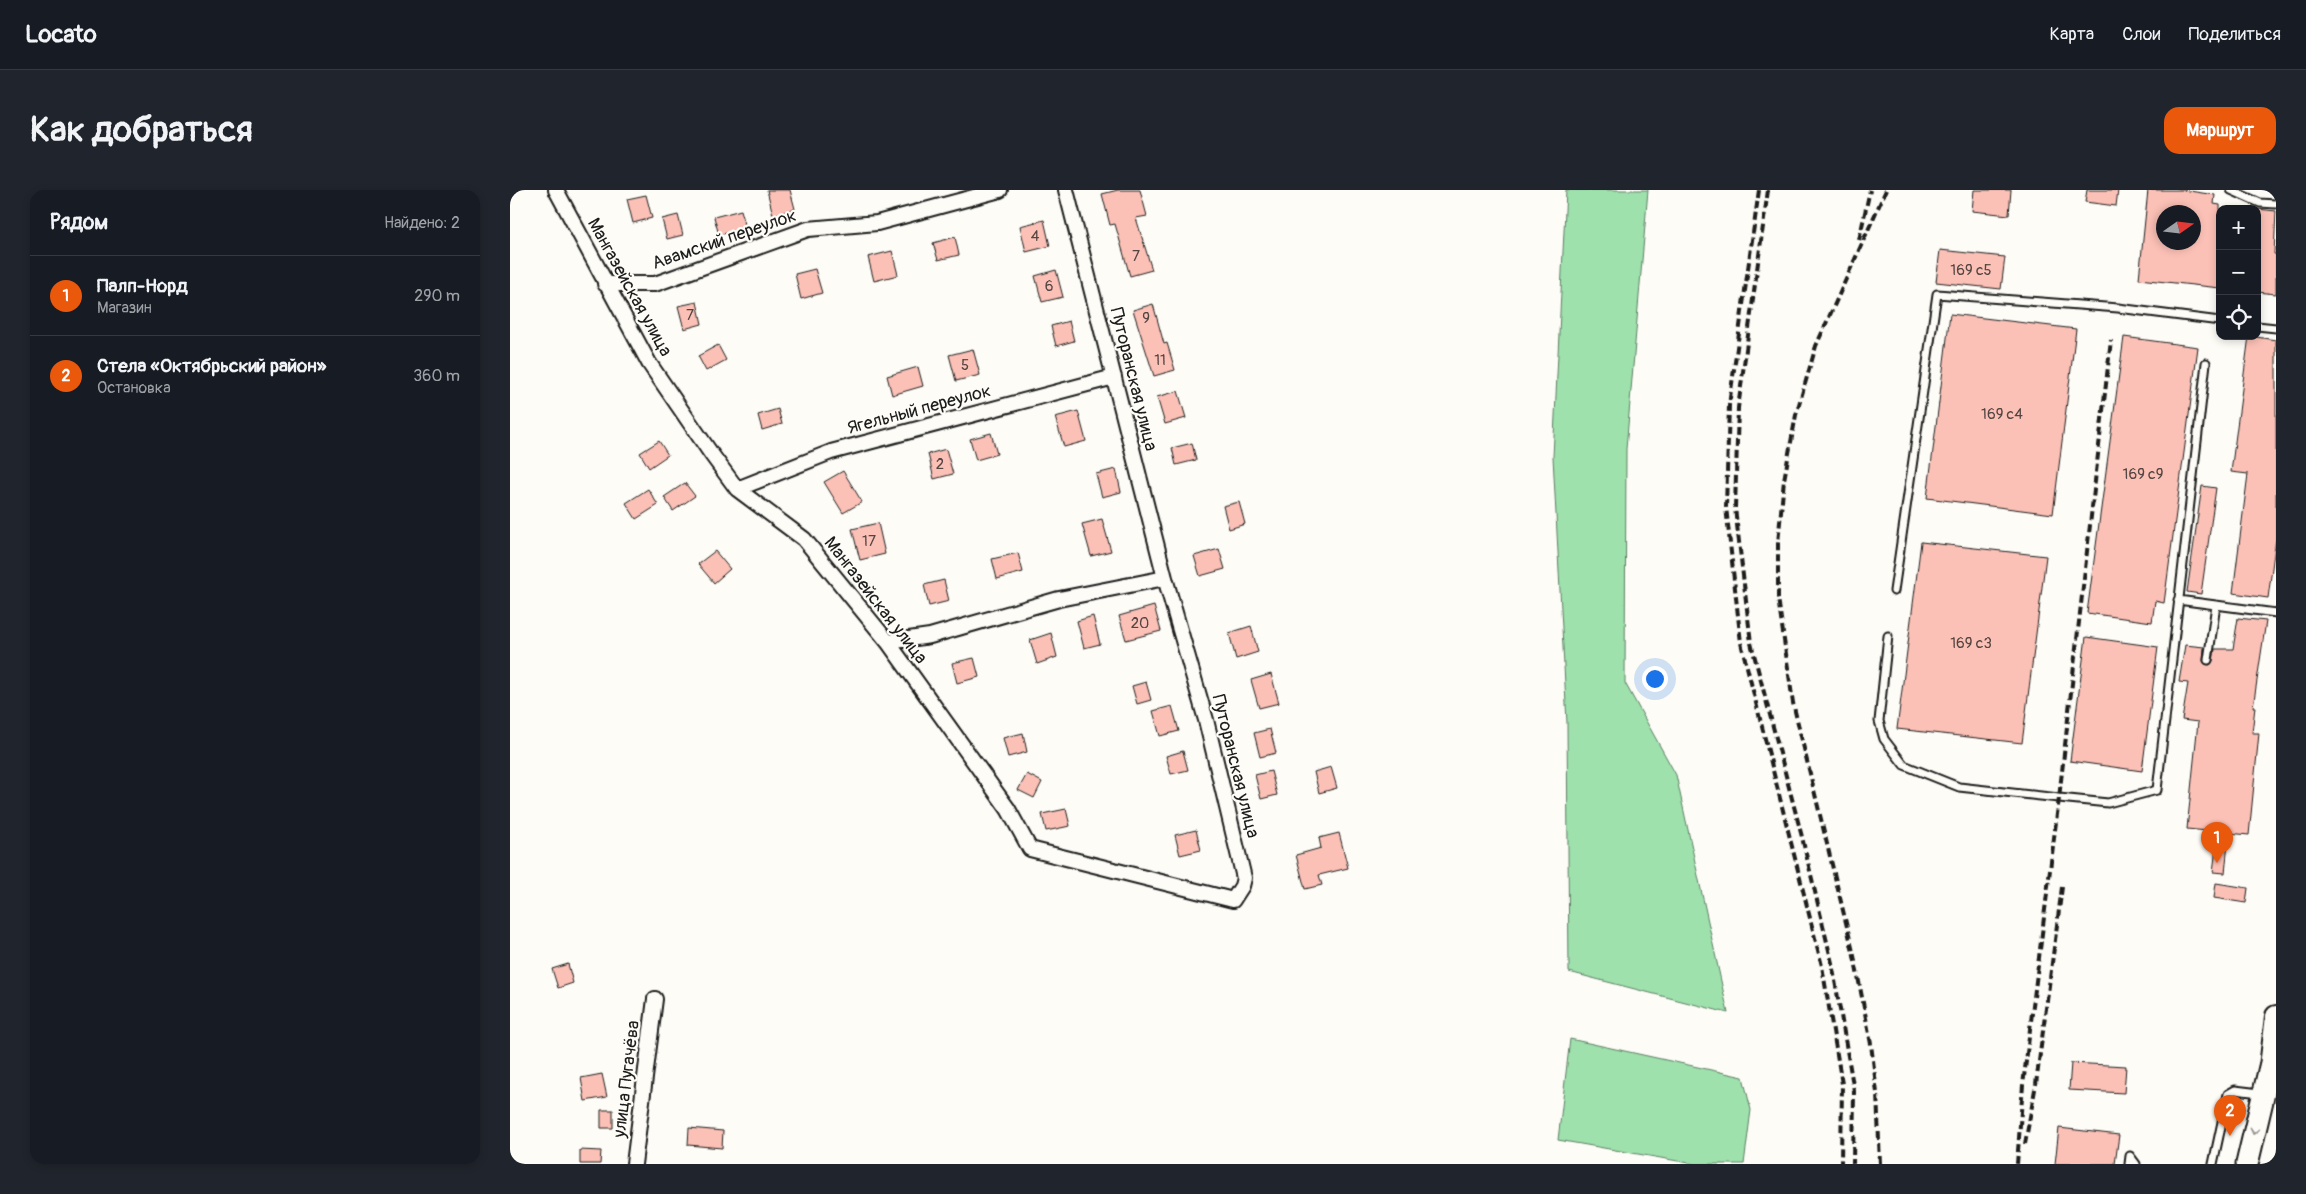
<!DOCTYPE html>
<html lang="ru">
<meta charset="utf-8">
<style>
body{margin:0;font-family:Pangolin,sans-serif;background:#20242c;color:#f1f3f6}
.controls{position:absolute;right:15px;top:15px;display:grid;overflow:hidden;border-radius:10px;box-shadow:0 2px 8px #0003}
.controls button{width:45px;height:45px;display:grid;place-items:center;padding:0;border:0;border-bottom:1px solid #363941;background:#171b24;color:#f1f3f6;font:25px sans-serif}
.compass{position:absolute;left:1646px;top:15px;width:45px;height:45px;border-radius:50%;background:#171b24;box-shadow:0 2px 8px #0003;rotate:76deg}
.you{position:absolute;left:1144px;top:488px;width:18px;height:18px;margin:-12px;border:4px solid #fff;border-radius:50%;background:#1a73e8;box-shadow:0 0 0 8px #1a73e833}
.badge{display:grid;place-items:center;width:32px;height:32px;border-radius:50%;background:#ea580c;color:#fff;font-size:16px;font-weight:700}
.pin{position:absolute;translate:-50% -41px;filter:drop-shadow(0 1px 2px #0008)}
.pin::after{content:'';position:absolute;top:26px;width:18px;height:15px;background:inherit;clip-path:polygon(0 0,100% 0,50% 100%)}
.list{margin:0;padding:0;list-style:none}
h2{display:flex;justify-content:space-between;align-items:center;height:65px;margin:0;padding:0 20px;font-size:21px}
h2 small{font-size:16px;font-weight:400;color:#9ea1a6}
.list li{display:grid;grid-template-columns:32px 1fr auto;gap:15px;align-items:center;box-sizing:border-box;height:80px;padding:0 20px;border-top:1px solid #363941}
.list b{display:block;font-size:19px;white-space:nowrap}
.list p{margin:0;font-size:16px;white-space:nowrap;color:#9ea1a6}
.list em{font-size:16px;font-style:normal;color:#9ea1a6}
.icon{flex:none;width:28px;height:28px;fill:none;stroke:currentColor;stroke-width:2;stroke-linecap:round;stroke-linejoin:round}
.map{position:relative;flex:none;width:1766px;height:974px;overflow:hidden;border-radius:15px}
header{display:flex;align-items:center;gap:30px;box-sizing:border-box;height:70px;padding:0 25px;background:#171b24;border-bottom:1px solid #363941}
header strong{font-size:24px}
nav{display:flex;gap:28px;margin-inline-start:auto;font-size:18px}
.intro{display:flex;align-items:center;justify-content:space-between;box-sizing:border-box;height:120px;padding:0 30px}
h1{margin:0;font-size:35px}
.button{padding:12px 22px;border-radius:15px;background:#ea580c;color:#fff;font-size:18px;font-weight:700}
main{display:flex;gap:30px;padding:0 30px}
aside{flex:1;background:#171b24;border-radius:15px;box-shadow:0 2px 8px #0003}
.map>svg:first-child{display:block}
.green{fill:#9ee1ac;stroke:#5d7e64}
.building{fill:#fcc1b6;stroke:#1c1c1c;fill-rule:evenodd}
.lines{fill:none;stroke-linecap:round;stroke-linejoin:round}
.service-casing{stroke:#1c1c1c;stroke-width:11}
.minor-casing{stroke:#1c1c1c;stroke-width:18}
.secondary-casing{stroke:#1c1c1c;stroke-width:24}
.primary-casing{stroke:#1c1c1c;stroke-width:25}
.service{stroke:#fdfcf7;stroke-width:7}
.minor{stroke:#fdfcf7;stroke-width:14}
.secondary{stroke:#fdfcf7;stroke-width:20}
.primary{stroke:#fdfcf7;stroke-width:21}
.rail{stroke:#1c1c1c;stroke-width:4;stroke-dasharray:8 4;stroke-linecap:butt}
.oneway{stroke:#989794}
.labels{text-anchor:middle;stroke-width:4.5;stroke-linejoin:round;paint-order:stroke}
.number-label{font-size:15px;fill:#544542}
.street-label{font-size:18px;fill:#1c1c1c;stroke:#fdfcf7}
</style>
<header>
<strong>Locato</strong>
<nav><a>Карта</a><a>Слои</a><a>Поделиться</a></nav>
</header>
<div class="intro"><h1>Как добраться</h1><a class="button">Маршрут</a></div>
<main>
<aside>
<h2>Рядом<small>Найдено: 2</small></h2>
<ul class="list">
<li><span class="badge">1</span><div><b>Палп-Норд</b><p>Магазин</p></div><em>290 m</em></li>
<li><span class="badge">2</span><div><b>Стела «Октябрьский район»</b><p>Остановка</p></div><em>360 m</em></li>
</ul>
</aside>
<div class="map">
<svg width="1766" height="974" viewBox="0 0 1766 974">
<rect width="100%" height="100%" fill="#fdfcf7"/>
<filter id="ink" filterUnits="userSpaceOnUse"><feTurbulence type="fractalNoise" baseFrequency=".02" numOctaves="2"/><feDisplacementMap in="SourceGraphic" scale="10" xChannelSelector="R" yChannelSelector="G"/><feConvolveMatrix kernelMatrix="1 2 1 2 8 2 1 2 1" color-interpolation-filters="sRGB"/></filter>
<g filter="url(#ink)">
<path class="green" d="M1056,0h82l-22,259 -1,234 51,92 52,238 -159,-41 -2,-249 -14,-266z
M1060,849l173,38 8,33 -7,54h-49l-137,-24z"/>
<path class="building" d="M257,0h23l5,19 -22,6z
M608,0h22l7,26 -11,2 16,52 -22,6 -15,-52 -5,1 -8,-31z
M1464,0h37l-2,25 -37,-4z
M1577,0h31l-2,16 -31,-4z
M1638,0h35l32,5 -1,9 6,1v83l-81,-9zM1654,22h30v30h-30z
M136,5l6,23 -19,5 -6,-24z
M1747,19l19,2 -2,43h2v40l-19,-2z
M231,20l5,18 -27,7 -5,-18z
M168,25l5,20 -16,4 -5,-20z
M534,30l6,26 -24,6 -6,-26z
M445,47l4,18 -21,5 -5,-17z
M1430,60l65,7 -4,32 -65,-7z
M382,61l6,24 -24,6 -6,-24z
M305,79l7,24 -21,6 -6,-25z
M546,80l7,27 -21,5 -7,-26z
M187,112l5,22 -18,5 -6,-23z
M643,114l11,40 3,-1 8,27 -21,6 -21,-66z
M1440,124l126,15 -23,185 -126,-16z
M559,131l5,20 -18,5 -5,-20z
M1739,146l27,4v198l-8,60 -35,-5 15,-119 -17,-2z
M1614,147l74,10 -34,256 -9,-2 -3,21 -65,-9z
M208,155l8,15 -20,11 -8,-15z
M463,159l7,26 -24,6 -7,-26z
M408,177l5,19 -31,9 -5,-19z
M668,201l8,27 -21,6 -8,-27z
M268,219l4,15 -20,6 -4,-15z
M568,221l8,30 -22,6 -9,-30z
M481,243l6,21 -21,6 -6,-21z
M149,251l9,14 -19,13 -9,-15z
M682,253l4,17 -20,5 -4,-17z
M436,259l7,25 -19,5 -6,-25z
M606,279l5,23 -19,5 -6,-23z
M333,281l19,31 -19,11 -19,-31z
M175,293l10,13 -22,15 -9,-14z
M1692,296l14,2 -15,106 -14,-2z
M138,299l10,16 -22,14 -10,-16z
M729,312l6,22 -16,5 -6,-23z
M592,329l9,32 -20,5 -9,-32z
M368,333l7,31 -25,6 -8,-31z
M1411,352l125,14 -24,187 -125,-14z
M709,359l6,20 -25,7 -6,-20z
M205,361l15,18 -16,14 -16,-19z
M508,363l5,19 -26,7 -5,-20z
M434,390l5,21 -20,5 -5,-21z
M644,416l7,25 -35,9 -7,-24z
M583,426l7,28 -16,4 -7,-27z
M1728,428l28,3 -13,86h2l-3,26h7l-10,102 -20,-2 -4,40 -12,-1 5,-40 -31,-3 11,-107 -16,-2 6,-37 -9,-1 6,-37 19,2 -1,14 2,3 5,1 3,-4 2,-12h18z
M741,436l7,26 -22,7 -7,-26z
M541,443l6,24 -20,7 -7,-24z
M1576,447l72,10 -16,124 -72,-10z
M464,468l5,19 -22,6 -5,-20z
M761,484l8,29 -20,5 -8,-28z
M636,492l5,18 -14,4 -5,-18z
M662,516l7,25 -19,5 -7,-25z
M760,539l6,24 -16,4 -6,-24z
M513,543l4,19 -19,5 -5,-19z
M673,561l5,19 -17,4 -5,-18z
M821,577l6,21 -18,5 -5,-21z
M761,581l6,24 -16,4 -6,-24z
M517,584l15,8 -8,16 -16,-8z
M556,619l4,17 -24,5 -4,-17z
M686,640l5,20 -21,5 -5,-20z
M829,643l9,35 -29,7 3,10 -17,4 -9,-34 25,-7 -2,-10z
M1706,693l32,5 -2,15 -32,-5z
M58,774l5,19 -15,5 -6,-19z
M1561,873l55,3 -2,27 -55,-3z
M92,884l5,23 -22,4 -4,-23z
M91,920h12v18h-12z
M179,938l34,3 -1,17 -34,-3z
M1549,938l60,7 -4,29h-60z
M70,960l21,1 -1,13h-20z"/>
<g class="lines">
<defs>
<path id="service" d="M1721,0l29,13 16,1
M1747,136l19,2
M1384,401l43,-297 181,14 102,13
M1668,410l98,13
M1378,446l-9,85 5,18 20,26 55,22 100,11 49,5 49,-13 49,-427
M1698,470l8,-55
M1619,974l1,-8 6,8
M1703,974l15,-70 7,-4 25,3"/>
<path id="minor" d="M46,0l93,173 63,92 25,34 67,50 84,103 120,167 22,40 203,51 9,-14 2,-8 -38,-158 -41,-142 -99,-388
M95,94h50l153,-55 69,-6 123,-33
M227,299l94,-37 283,-75
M378,452l42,-6 129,-37 106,-21
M124,974l21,-165"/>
<path id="secondary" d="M1760,877l6,-51"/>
<path id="primary" d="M1737,974l23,-97 6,-8"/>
</defs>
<use href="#service" class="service-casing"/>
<use href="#minor" class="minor-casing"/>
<use href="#secondary" class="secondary-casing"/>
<use href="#primary" class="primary-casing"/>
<use href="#service" class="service"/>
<use href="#minor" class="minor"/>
<use href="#secondary" class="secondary"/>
<use href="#primary" class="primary"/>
<path class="rail" d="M1249,0l-30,215 -3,102 15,136 81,323 20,118 -1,80
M1258,0l-30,218 -3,100 16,135 50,190 31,130 22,128 -1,73
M1349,50l11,-50
M1515,954l11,-60 26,-197
M1370,974l-3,-71 -6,-49 -17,-88 -61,-253 -15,-105v-55l6,-63 12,-65 20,-69 70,-156
M1507,974l6,-79 36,-287 52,-458"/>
</g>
<defs><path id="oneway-chevron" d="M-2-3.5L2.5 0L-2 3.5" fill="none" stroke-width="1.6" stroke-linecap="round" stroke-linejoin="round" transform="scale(1.25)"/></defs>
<use class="oneway" href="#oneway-chevron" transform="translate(1744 941) rotate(103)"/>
</g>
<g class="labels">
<g class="number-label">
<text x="525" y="51">4</text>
<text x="626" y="71">7</text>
<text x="1461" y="85">169 с5</text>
<text x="539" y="101">6</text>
<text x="180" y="130">7</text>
<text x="636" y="133">9</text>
<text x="650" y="175">11</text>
<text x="455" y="180">5</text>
<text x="1492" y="229">169 с4</text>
<text x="430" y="279">2</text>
<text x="1633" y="289">169 с9</text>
<text x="359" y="356">17</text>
<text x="630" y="438">20</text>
<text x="1461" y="458">169 с3</text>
</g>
<g class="street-label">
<text transform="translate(214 49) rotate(-19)" y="6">Авамский переулок</text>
<text transform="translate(120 97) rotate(61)" y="6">Мангазейская улица</text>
<text transform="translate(624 189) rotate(76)" y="6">Путоранская улица</text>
<text transform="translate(409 219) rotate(-15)" y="6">Ягельный переулок</text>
<text transform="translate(366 410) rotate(52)" y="6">Мангазейская улица</text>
<text transform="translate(726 576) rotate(76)" y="6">Путоранская улица</text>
<text transform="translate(116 889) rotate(-83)" y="6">улица Пугачёва</text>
</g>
</g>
</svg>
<div class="controls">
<button>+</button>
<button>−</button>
<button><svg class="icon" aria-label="locate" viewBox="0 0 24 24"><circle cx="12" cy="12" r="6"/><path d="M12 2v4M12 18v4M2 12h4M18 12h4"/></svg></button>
</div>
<svg class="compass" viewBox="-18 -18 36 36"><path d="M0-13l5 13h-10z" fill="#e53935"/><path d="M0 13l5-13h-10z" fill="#9ea1a6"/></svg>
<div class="you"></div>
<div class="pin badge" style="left:1707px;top:673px">1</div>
<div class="pin badge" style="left:1720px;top:946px">2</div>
</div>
</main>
